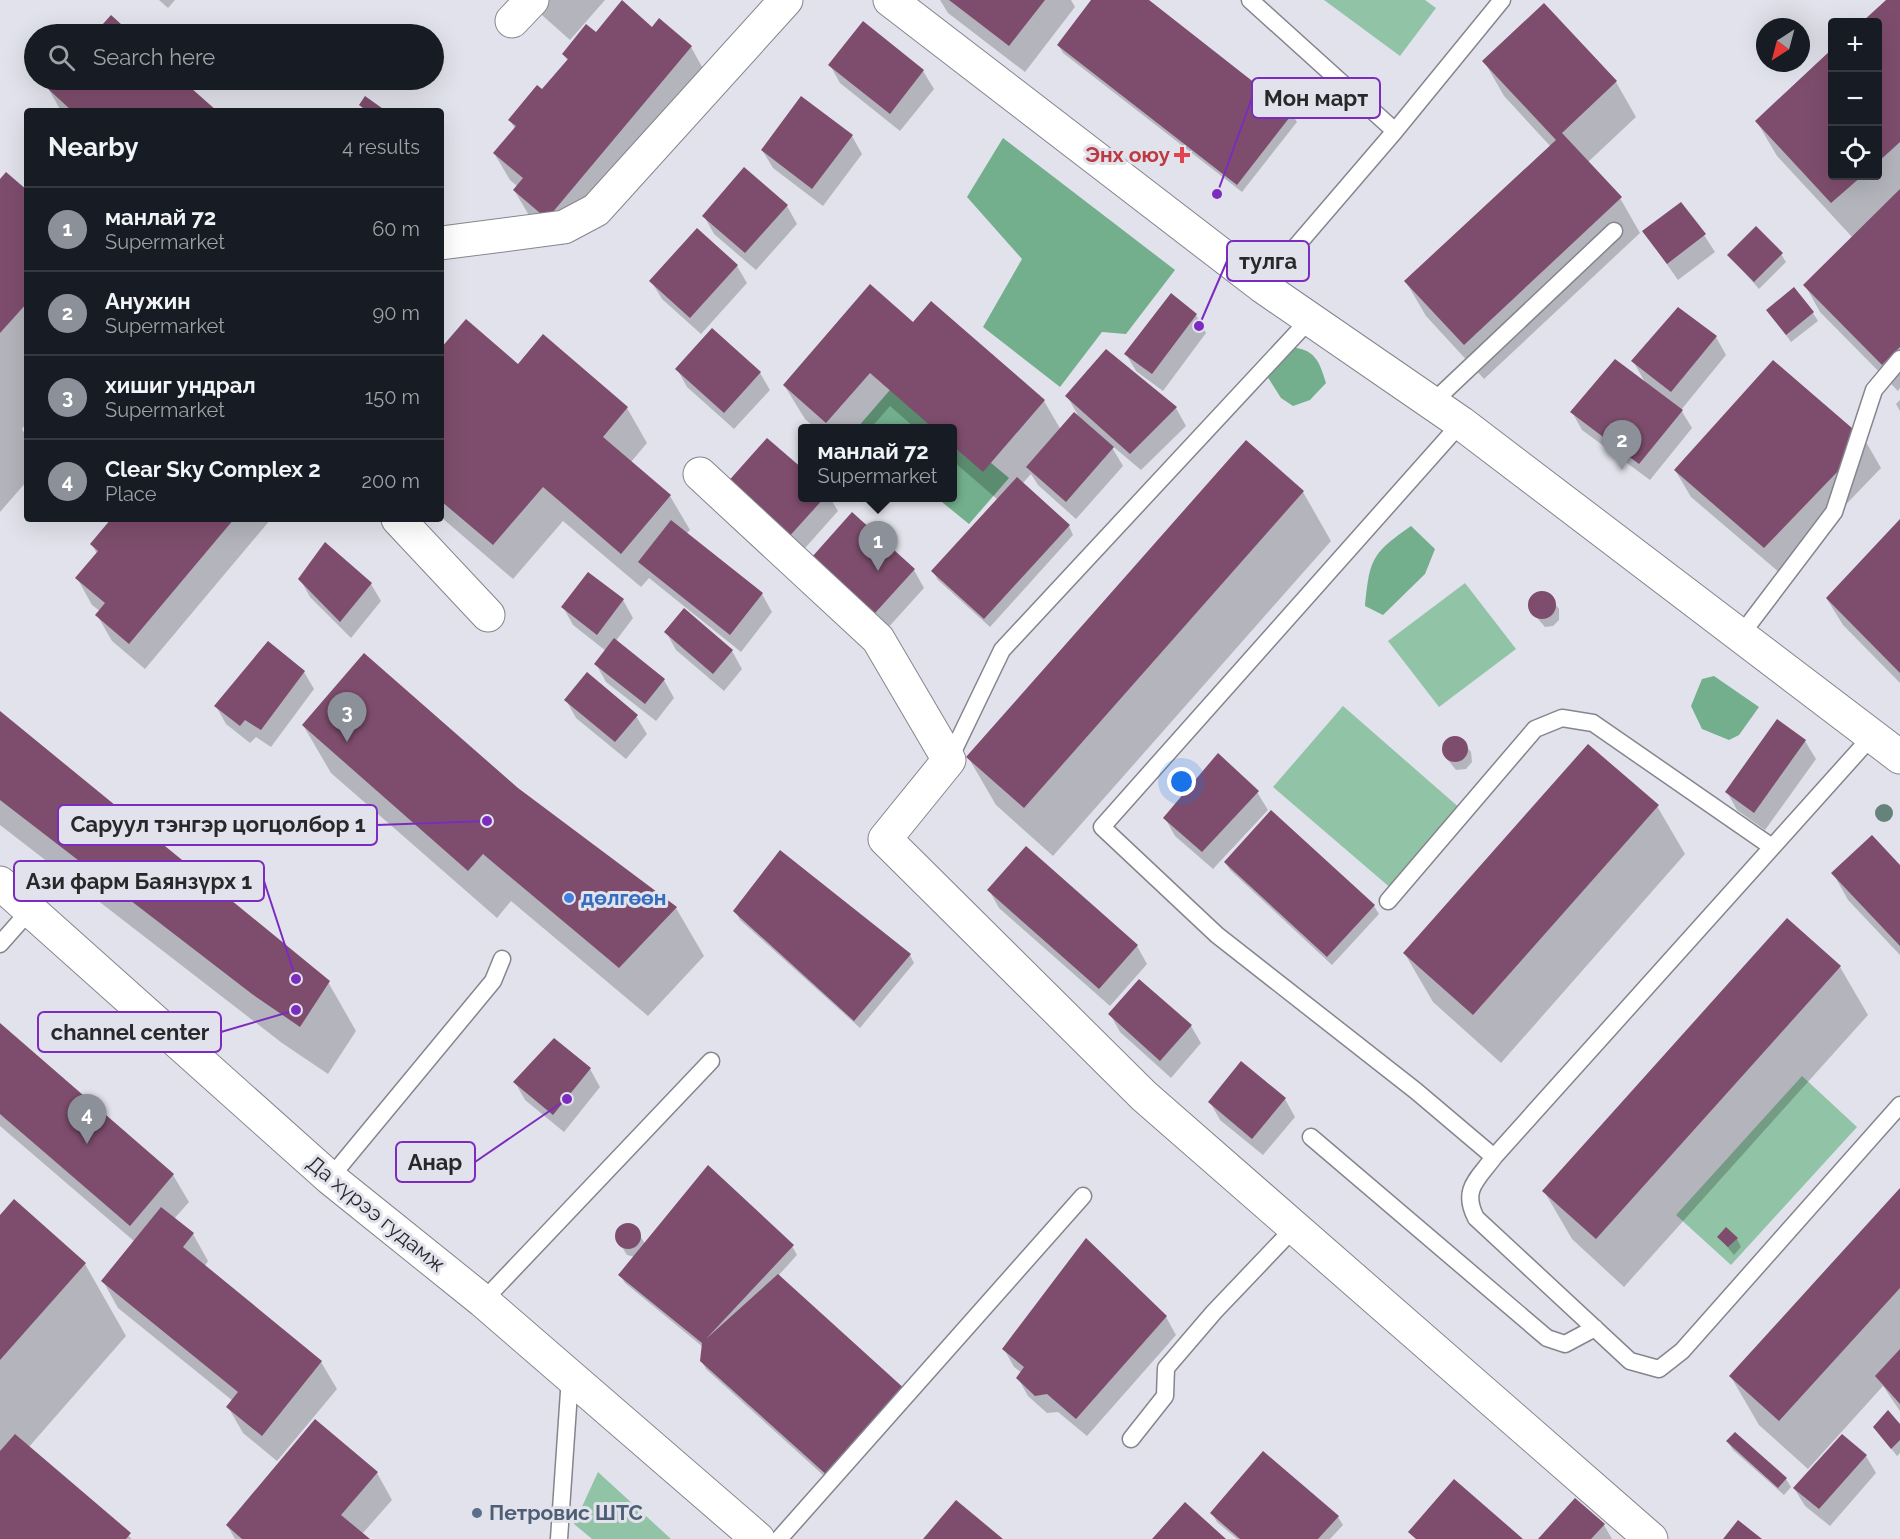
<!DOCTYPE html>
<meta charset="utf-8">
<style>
body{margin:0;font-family:Raleway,sans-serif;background:#242831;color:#f1f3f6}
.controls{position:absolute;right:18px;top:18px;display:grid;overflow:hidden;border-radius:6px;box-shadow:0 6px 24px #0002}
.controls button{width:54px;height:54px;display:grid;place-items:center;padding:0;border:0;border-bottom:2px solid #363941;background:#171b24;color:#f1f3f6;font:30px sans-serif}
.compass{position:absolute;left:1756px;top:18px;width:54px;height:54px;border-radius:50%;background:#171b24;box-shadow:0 6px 24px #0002;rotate:216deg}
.you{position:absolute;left:1182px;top:782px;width:21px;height:21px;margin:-15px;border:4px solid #fff;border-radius:50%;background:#1a73e8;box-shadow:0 0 0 9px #1a73e833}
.badge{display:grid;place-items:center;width:39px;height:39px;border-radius:50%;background:#8c9099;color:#fff;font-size:20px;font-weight:700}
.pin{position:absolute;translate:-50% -50px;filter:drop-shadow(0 2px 3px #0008)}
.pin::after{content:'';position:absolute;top:32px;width:21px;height:18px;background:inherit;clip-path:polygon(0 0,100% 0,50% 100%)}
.popup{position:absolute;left:798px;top:424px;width:159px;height:78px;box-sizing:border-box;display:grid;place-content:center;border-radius:6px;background:#171b24;filter:drop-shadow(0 2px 4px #0005);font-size:20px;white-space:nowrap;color:#9ea1a6}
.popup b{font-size:22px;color:#f1f3f6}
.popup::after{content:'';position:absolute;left:50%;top:100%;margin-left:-12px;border:12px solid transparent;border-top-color:#171b24}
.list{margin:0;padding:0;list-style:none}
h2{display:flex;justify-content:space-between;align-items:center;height:78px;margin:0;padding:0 24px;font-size:26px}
h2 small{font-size:20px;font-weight:400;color:#9ea1a6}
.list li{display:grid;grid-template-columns:39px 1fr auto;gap:18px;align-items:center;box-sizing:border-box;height:84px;padding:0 24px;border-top:2px solid #363941}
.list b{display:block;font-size:22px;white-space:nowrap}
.list p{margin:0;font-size:20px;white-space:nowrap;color:#9ea1a6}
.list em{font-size:20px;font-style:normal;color:#9ea1a6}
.icon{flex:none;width:33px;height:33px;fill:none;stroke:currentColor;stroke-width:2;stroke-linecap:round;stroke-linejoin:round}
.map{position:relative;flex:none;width:1900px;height:1539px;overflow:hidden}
.search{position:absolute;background:#171b24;box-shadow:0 6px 24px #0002;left:24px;top:24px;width:420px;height:66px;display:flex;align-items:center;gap:15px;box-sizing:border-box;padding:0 21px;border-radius:33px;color:#9ea1a6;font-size:22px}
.panel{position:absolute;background:#171b24;box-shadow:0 6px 24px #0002;left:24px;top:108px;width:420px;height:414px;border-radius:6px}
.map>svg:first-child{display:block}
.green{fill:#91c4a6}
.forest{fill:#73af8d}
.shadow{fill:#0003}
.building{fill:#7e4d6d}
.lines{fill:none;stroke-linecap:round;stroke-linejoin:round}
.lane-casing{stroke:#85858e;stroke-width:19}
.street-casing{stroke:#85858e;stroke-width:35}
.secondary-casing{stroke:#85858e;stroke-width:35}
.lane{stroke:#fff;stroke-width:16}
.street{stroke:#fff;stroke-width:33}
.secondary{stroke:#fff;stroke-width:33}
.tree{fill:#66837b}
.health-dot{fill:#e0444e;stroke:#e2e2ec;stroke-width:2}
.shop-dot{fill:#3f7fe0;stroke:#e2e2ec;stroke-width:2}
.service-dot{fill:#5c6f8a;stroke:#e2e2ec;stroke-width:2}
.labels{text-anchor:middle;stroke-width:6;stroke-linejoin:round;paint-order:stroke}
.health-label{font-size:21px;font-weight:bold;fill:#be3a42;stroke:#e2e2ec;text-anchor:end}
.shop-label{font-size:21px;font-weight:bold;fill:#366cbe;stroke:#e2e2ec;text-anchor:start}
.street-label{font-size:21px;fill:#28282b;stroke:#e2e2ec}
.service-label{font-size:21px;font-weight:bold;fill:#4e5e75;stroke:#e2e2ec;text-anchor:start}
.leader{fill:none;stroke:#7b2cbf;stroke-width:2}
.callout-dot{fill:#7b2cbf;stroke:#e2e2ec;stroke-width:2}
.callout{fill:#e2e2ec;stroke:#7b2cbf;stroke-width:2}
.callout-label{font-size:22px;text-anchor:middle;font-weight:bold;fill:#28282b}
</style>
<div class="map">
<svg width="1900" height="1539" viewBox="0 0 1900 1539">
<rect width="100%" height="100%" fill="#e2e2ec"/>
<path class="green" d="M1324,0h101l11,8 -36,48z
M1465,583l51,66 -77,58 -51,-66z
M1343,706l119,104 -69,80 -120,-103z
M1802,1076l55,51 -126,138 -55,-50z
M598,1472l73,67h-79l-18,-15z"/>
<path class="forest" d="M1003,138l172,132 -49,64 -24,-2 -42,55 -77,-60 39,-68 -55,-62z
M1289,347c26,2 30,13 37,36l-16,17 -17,6 -12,-8 -14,-22z
M896,383l54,45h-93z
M953,431l56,47 -40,46 -32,-26h16z
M1411,526l24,23 -10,25 -42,41 -18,-9c5,-47 6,-52 46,-80z
M1714,676l45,31 -20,28 -10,5 -27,-11 -11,-23 11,-27z"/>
<path class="shadow" d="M159,0h16l-7,8z
M525,0h80l-35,40z
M940,0h131l4,7 -50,65 -77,-59z
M1093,0h54l145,114 5,8 -55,70 -179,-139 -5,-8z
M1888,0h12v388l-2,3 -78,-79 -15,-27 48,-47 -76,-82 -20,-34 75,-71v125h46v-154h-14z
M1544,5l72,77 20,35 -49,46 33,35 20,35 -156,146 -58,-63 -20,-34 145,-135 -47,-51 -20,-35z
M653,29l38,18 15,27 -143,171 -33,-28 -16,-27 3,-4 -7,-6 -16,-27 21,-24 -5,-9 32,-29 26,-30 -5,-7 33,-20z
M830,65l93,6 11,18 -34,42 -60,-48z
M55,80h125l35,31h-154l-13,-23z
M852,136l10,18 -39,52 -50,-38 -11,-18z
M0,181l27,11v230l-5,7 5,9v43l-27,31z
M787,206l10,18 -41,46 -42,-36 -10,-18z
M1644,232l60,3 11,17 -37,28z
M1781,254l5,8 -27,27 -30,-34z
M737,266l10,17 -46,51 -39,-35 -11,-18z
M1768,310l45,3 5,8 -27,21z
M1196,315l10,18 -43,58 -27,-20 -10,-17z
M914,324l130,77 17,29 19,-11 -13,-23 109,12 10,18 -45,44 -31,-26 13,22 -47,53 -38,-34 -7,-11 -9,10 47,42 4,9 -83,92 -52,-47 -5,-8 65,-72 -45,-39v-33h-38l-25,-22 -19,22h-56l-10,-9 -21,-34z
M543,336l84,72 20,35 -16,19 39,34 20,34 -4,4 76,60 10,18 -31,40 -92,-74 -8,9 -78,-66 -50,58 -72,-62v-167l77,16z
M1716,337l10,18 -45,55 11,18 -42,52 -68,-50 -10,-18 74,-28 -13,-23z
M677,369l83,4 10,17 -36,39 -47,-42z
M1900,400v11l-4,-7z
M1866,442l15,26 -101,105 -89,-76 -16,-27z
M1246,443l57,49 28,49 -278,315 -57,-51 -28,-48z
M803,471v27h27l8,13 -40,45 -61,-53z
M113,519h158l-126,150 -33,-28 -15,-26 3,-4 -8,-6 -15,-27 20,-24 -5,-10z
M1900,521v162l-57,-58 -16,-26z
M914,570l10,18 -38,42 -62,-55z
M300,579l71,5 10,17 -30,37 -41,-41z
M1538,593h9l12,16v11l-6,6 -8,1 -14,-16 1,-14z
M623,600l10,18 -18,24 49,38 10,18 -18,23 -50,-39 -10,-18 10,-13 -33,-26 -10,-18z
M684,610l48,41 10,18 -18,22 -48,-41 -10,-18z
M304,672l10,17 -43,58 -15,-10 -6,6 -24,-19 -10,-18z
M566,700l70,16 11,18 -21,25 -50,-41z
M0,713l328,269 28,49 -28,43 -46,-31 -282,-218z
M303,725l214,64 159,119 28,48 -56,60 -137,-115 -14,17 -166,-145z
M1449,737h10l12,15 1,10 -6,7 -10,1 -13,-16v-10z
M1805,741l11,18 -51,71 -28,-20 -10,-18z
M1257,792l11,18 -55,59 -38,-33 -10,-18z
M1657,806l28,48 -184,209 -68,-61 -28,-48z
M1225,862l149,44 5,8 -47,51 -102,-95z
M1900,867v88l-52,-55 -15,-27z
M989,890l148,56 10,18 -37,42 -111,-98z
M735,911l175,44 4,8 -54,65 -120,-108z
M1840,967l28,48 -244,272 -52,-48 -28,-48z
M1110,1014l81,12 10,17 -30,35 -51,-46z
M0,1025l173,150 16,27 -15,17 19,15 15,27 -4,6 117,95 16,27 -60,72 -34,-28 -15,-26 5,-6 -115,-93 -15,-27 32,-39 -135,-116z
M590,1069l10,18 -36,45 -39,-32 -10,-18z
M1285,1099l10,18 -32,38 -43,-35 -10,-18z
M1900,1190v221l-17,-25 -75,83 -49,-44 -28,-48z
M0,1217l85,47 41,72 -98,112 104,91h-132z
M625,1225l10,2 10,17 147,2 5,9 -19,21 56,209 -128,-116 -5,-9 2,-13 -78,-64 -5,-8 15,-18 -8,-2 -10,-16 1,-7z
M1719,1237l18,2 4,8 -7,8z
M1166,1317l10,18 -89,101 -29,-24 -11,1 -19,-17 -10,-18 4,-5 -8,-6 -10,-18z
M1900,1426v27l-3,3 -22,-28z
M1728,1442l58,37 5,8 -7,8 -51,-45z
M1866,1456l10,17 -46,53 -25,-20 -11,-18z
M377,1473l15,27 -30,34 6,5h-133l-8,-14z
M1575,1500l29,25 8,14h-72z
M1212,1513l126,4 5,8 -13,14h-93l-20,-17z"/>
<path class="building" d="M622,0l30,27 7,-9 33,28 -145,173 -34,-29 10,-12 -30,-25 23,-27 -8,-6 29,-35 5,4 26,-30 -6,-5 24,-30 10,8z
M949,0h96l-36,46z
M1091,0h58l144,113 -56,72 -180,-140z
M1886,0h14v142l-22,20v-140h-16z
M1544,3l73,78 -55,52 60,64 -158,148 -60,-64 152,-141 -74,-79z
M111,15l21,19h-38z
M863,21l61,49 -34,44 -62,-49z
M1832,49v127h30l-31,27 -76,-82z
M53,80h129l35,31h-145l-26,-24z
M365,96l21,15h-19l-8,-6z
M801,96l52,39 -41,54 -51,-39z
M744,167l44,38 -43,48 -43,-37z
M6,172l21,18v113l-27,30v-154z
M1900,189v158l-18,18 -79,-80z
M1681,202l25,32 -39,30 -25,-33z
M1756,226l27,27 -29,29 -27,-27z
M697,228l41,37 -48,53 -41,-37z
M870,284l43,38 18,-21 114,99 -62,72 -30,-26v-18h-20l-63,-55 -44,50 -43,-38z
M1794,287l20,25 -28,23 -20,-25z
M1171,293l26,21 -45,60 -28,-20z
M1678,307l39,29 -46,56 -40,-31z
M466,319l52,45 25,-30 85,73 -25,30 68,58 -50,59 -78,-67 -50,58 -52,-44v-153z
M712,328l49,44 -37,41 -49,-44z
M1106,349l71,58 -47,47 -65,-58z
M1615,359l68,51 -44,54 -69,-52z
M1773,360l94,81 -103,107 -90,-78z
M1074,412l40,35 -48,55 -40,-35z
M767,438l36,31v29h21l-37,41 -62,-54z
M1246,440l58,51 -280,317 -58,-51z
M1017,477l53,48 -86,94 -53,-48z
M852,512l63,57 -40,44 -63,-56z
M111,519h123l-105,125 -34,-29 10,-12 -30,-25 23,-27 -8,-7z
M1900,519v154l-74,-75z
M671,520l92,73 -33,42 -92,-73z
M325,542l47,41 -32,39 -42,-43z
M588,572l36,27 -27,36 -36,-28z
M1528 605a14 14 0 1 1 28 0a14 14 0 1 1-28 0Z
M684,608l49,42 -20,24 -49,-42z
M614,638l51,41 -20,25 -51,-40z
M268,641l37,30 -44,59 -16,-10 -5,6 -26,-20z
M364,653l154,135 159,119 -58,61 -136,-114 -15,17 -166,-146z
M587,672l51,43 -23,27 -51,-42z
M0,711l330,270 -30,46 -48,-33 -252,-194z
M1777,719l29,21 -52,73 -29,-21z
M1442 749a13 13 0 1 1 26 0a13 13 0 1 1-26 0Z
M1588,744l71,61 -186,210 -70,-62z
M1218,753l41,38 -57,61 -39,-34z
M1271,810l104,95 -48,52 -103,-95z
M1872,835l28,30v81l-69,-73z
M1026,846l112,99 -39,44 -112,-99z
M780,850l131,104 -57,67 -121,-110z
M1787,918l54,48 -245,273 -54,-48z
M1139,979l53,46 -32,36 -52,-47z
M0,1023l174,151 -44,52 -130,-112z
M554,1038l37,30 -38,47 -40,-33z
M1241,1061l45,37 -34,41 -44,-37z
M708,1165l86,80 -88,94 72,-65 129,117 -78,86 -129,-116 2,-18 -84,-68z
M1900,1188v100l-121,133 -50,-45z
M14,1199l72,64 -86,97v-145z
M161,1207l33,26 -11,14 139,114 -60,75 -36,-29 12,-15 -137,-111z
M615 1236a13 13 0 1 1 26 0a13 13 0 1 1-26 0Z
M1726,1227l12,11 -10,9 -11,-10z
M1086,1238l81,78 -91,103 -29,-25 -12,2 -19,-18 8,-11 -22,-18z
M1900,1349v55l-25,-28z
M1888,1410l12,14v16l-9,9 -18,-22z
M315,1419l63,53 -37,43 29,24h-128l-16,-14z
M1735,1432l52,46 -9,10 -52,-47z
M15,1434l116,99 -5,6h-126v-88z
M1842,1434l25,21 -48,54 -26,-21z
M1263,1451l76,65 -21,23h-78l-30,-26z
M1454,1479l69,60h-107l-8,-7z
M1575,1498l30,26 -14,15h-53z
M956,1500l47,39h-80z
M1185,1502l41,37h-74z
M1738,1520l24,19h-39z"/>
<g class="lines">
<defs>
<path id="lane" d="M1250,0l145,131
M1262,286l133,-155 107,-131
M1432,403l182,-172
M1461,423l-359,404 115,108 199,156 78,66 378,-421
M1740,636l94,-124 40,-122 26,-31
M949,760l53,-110 308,-331
M1388,901l147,-172 27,-11 31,5 179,124
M0,944l31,-35
M1311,1137l236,201 18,6 30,-16
M1494,1157c-16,22 -33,32 -18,61l154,143 29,8 23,-18 218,-246
M330,1178l163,-197 9,-22
M483,1301l228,-240
M1131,1439l34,-43 1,-28 48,-56 82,-86
M559,1539l11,-162
M779,1539l304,-343"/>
<path id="street" d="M890,0l372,286 199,137 439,334
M512,21l20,-21
M441,243l123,-16 32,-17 190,-210
M700,474l178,165 71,121 -64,79 259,257 507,443
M398,519l90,96"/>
<path id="secondary" d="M0,883l330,295 153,123 275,238"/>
</defs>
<use href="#lane" class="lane-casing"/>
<use href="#street" class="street-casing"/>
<use href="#secondary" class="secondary-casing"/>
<use href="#lane" class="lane"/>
<use href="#street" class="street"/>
<use href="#secondary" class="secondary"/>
</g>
<circle class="tree" cx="1884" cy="813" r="9"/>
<path class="health-dot" d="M1179 146h6v6h6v6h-6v6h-6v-6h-6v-6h6z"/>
<circle class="shop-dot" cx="569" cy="898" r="6"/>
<circle class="service-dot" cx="477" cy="1513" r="6"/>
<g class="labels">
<g class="health-label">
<text x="1170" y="162">Энх оюу</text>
</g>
<g class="shop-label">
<text x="581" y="905">дөлгөөн</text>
</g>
<g class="street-label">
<text transform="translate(376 1214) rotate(39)" y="7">Да хүрээ гудамж</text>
</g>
<g class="service-label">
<text x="489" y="1520">Петровис ШТС</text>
</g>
</g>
<path class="leader" d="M1217 194L1252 98M1199 326L1227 261M487 821L377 825M296 979L264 881M296 1010L221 1032M567 1099L475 1162"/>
<g class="callout-dot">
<circle cx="1217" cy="194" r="6"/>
<circle cx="1199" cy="326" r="6"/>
<circle cx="487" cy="821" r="6"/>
<circle cx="296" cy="979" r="6"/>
<circle cx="296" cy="1010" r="6"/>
<circle cx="567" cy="1099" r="6"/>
</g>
<g class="callout">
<rect x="1252" y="78" width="128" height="40" rx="6"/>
<rect x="1227" y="241" width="82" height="40" rx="6"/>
<rect x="58" y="805" width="319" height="40" rx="6"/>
<rect x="14" y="861" width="250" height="40" rx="6"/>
<rect x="38" y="1012" width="183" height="40" rx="6"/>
<rect x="396" y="1142" width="79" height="40" rx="6"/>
</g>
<g class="callout-label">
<text x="1316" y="106">Мон март</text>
<text x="1268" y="269">тулга</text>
<text x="218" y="832">Саруул тэнгэр цогцолбор 1</text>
<text x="139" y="889">Ази фарм Баянзүрх 1</text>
<text x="130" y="1040">channel center</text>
<text x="435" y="1170">Анар</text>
</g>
</svg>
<div class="controls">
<button>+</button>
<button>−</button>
<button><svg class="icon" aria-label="locate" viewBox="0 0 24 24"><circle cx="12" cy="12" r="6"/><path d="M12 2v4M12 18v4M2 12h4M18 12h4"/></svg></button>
</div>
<svg class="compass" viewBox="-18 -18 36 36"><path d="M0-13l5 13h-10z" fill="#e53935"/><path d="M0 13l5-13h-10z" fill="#9ea1a6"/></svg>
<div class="you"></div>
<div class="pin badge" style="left:878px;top:571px">1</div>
<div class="popup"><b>манлай 72</b>Supermarket</div>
<div class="pin badge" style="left:1622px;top:470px">2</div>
<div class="pin badge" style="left:347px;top:742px">3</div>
<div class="pin badge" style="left:87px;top:1144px">4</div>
<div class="search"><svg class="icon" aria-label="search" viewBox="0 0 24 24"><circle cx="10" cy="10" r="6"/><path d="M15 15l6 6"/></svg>Search here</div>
<section class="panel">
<h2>Nearby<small>4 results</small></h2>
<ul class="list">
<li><span class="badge">1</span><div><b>манлай 72</b><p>Supermarket</p></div><em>60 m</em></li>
<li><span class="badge">2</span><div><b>Анужин</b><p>Supermarket</p></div><em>90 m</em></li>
<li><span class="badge">3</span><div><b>хишиг ундрал</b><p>Supermarket</p></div><em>150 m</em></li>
<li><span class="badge">4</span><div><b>Clear Sky Complex 2</b><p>Place</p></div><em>200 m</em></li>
</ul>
</section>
</div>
